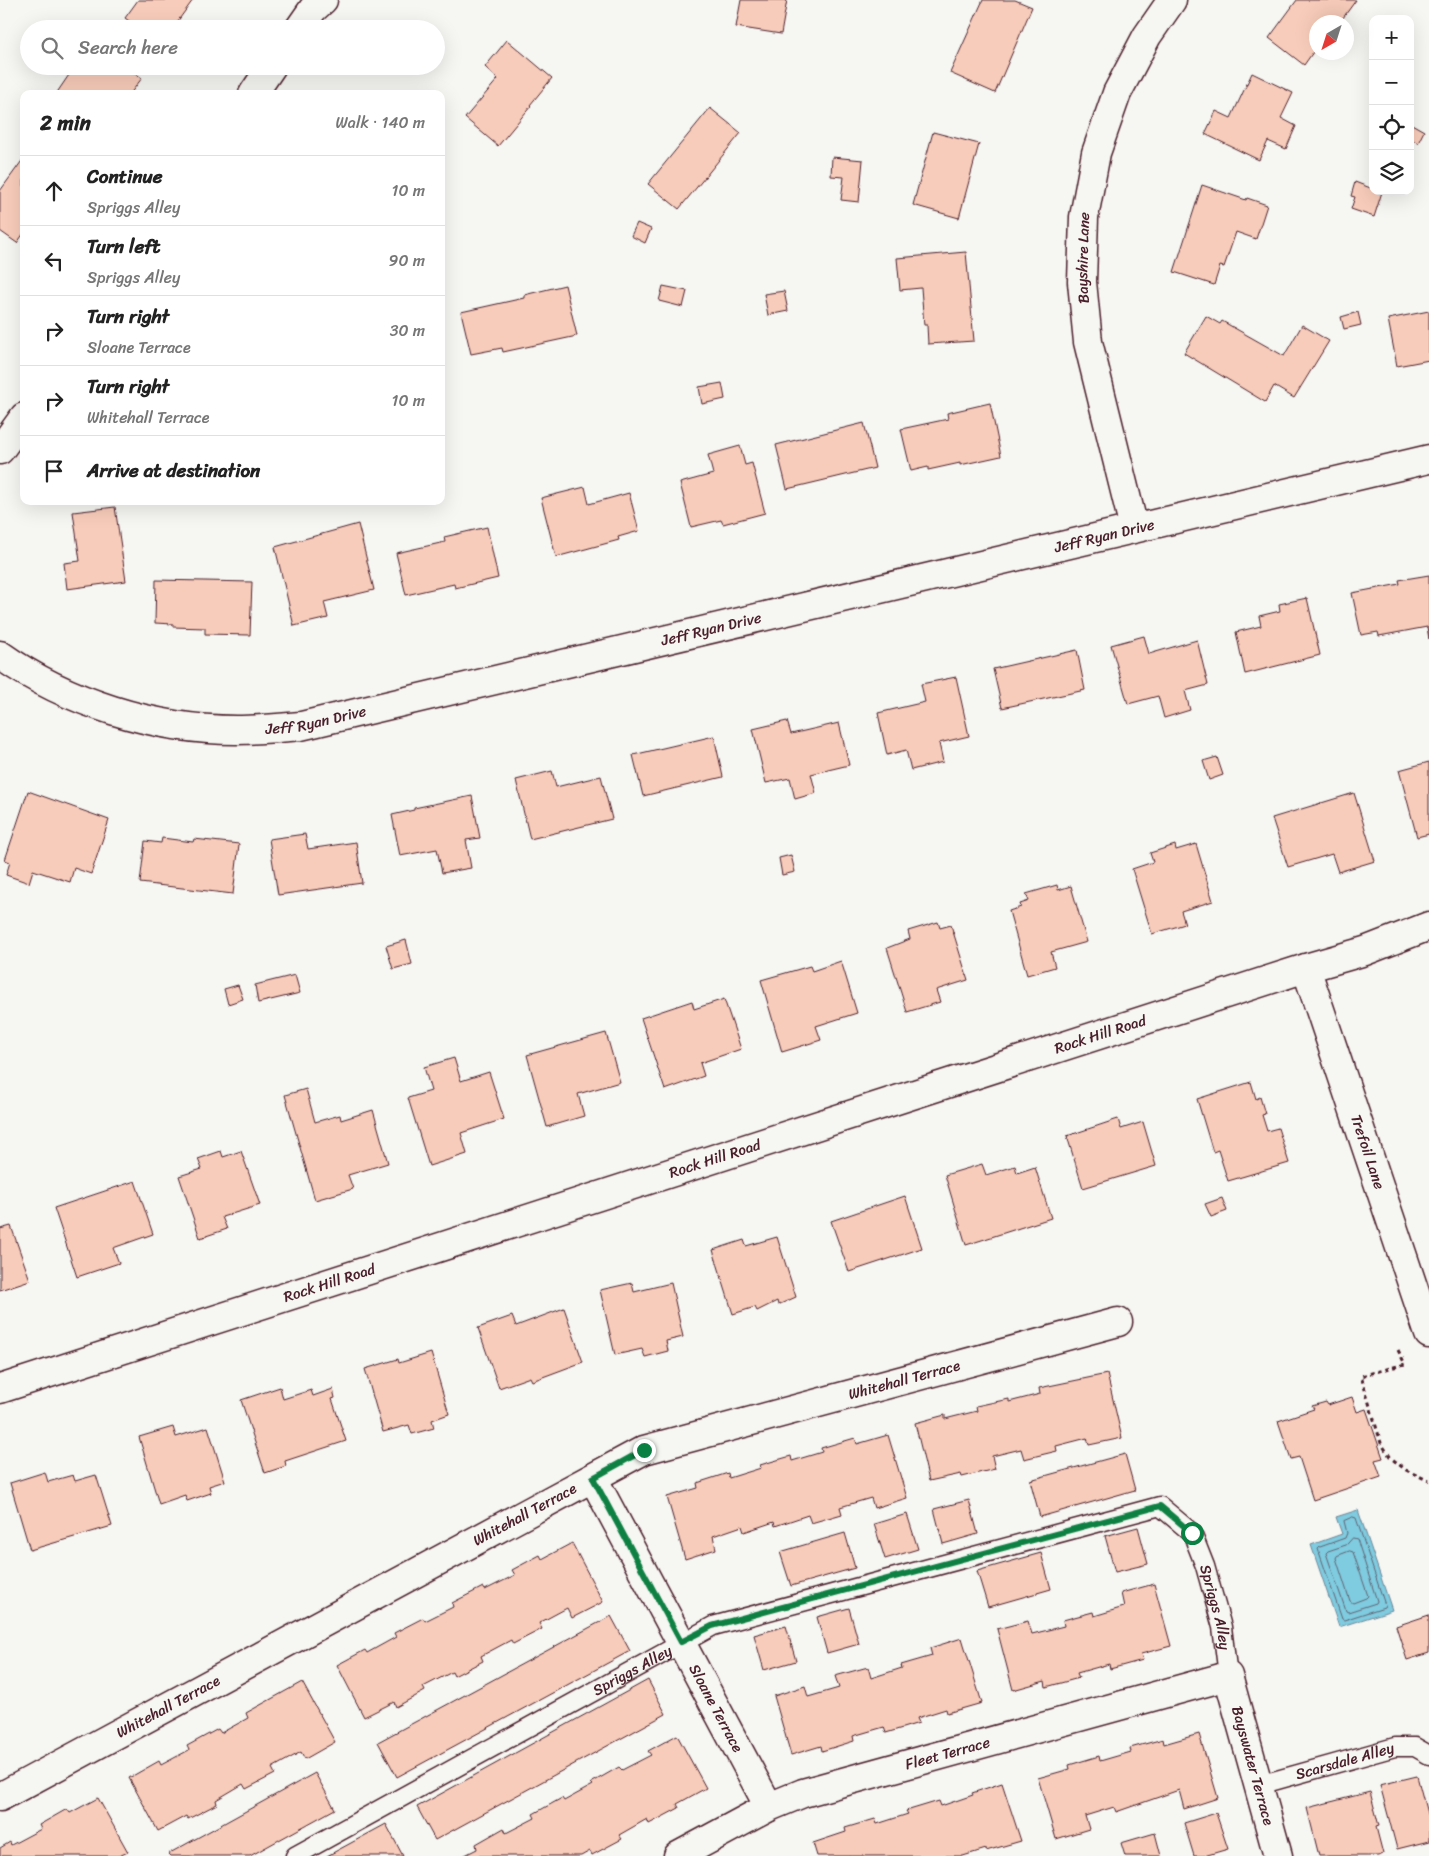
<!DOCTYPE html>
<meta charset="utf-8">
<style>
body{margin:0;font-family:Sriracha,sans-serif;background:#f2f2f2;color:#222}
.controls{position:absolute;right:15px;top:15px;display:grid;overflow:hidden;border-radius:10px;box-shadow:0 5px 20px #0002}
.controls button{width:45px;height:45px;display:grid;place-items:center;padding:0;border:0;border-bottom:1px solid #e0e0e0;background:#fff;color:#222;font:25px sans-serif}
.compass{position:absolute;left:1309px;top:15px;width:45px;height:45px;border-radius:50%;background:#fff;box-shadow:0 5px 20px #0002;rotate:219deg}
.stop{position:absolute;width:15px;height:15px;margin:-11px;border:4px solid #0b8043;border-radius:50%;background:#fff}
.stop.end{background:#0b8043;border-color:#fff;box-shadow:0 1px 5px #0008}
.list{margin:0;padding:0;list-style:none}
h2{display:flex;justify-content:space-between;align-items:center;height:65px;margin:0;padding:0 20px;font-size:21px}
h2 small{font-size:16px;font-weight:400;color:#767676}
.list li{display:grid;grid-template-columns:32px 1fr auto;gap:15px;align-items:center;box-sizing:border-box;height:70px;padding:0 20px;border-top:1px solid #e0e0e0}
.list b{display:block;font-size:19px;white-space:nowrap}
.list p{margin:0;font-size:16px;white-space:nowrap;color:#767676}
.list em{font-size:16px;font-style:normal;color:#767676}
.icon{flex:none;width:28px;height:28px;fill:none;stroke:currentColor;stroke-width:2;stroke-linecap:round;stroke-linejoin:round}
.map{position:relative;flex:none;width:1429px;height:1856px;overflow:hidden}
.search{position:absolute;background:#fff;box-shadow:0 5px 20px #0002;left:20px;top:20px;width:425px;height:55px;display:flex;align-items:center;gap:12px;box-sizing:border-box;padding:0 18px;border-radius:28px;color:#767676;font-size:19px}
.panel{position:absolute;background:#fff;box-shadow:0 5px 20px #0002;left:20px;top:90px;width:425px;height:415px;border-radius:10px}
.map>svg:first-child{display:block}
.water{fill:#7fcbdf;stroke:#6a8697}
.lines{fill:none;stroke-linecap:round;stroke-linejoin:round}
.shore{stroke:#5f6473;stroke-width:1}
.building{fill:#f8ccba;stroke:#4a1f2b}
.service-casing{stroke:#4a1f2b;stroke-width:21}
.minor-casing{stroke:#4a1f2b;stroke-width:31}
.path{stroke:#4a1f2b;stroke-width:3;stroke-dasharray:4 4;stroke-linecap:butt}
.service{stroke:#f6f6f2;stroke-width:18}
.minor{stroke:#f6f6f2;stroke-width:28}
.route{stroke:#0b8043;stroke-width:6}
.labels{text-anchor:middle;stroke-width:4;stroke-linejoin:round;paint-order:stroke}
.street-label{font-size:15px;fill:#4a1f2b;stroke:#f6f6f2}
</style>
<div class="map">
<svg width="1429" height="1856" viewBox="0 0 1429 1856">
<rect width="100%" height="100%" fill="#f6f6f2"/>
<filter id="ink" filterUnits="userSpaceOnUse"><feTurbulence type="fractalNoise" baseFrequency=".02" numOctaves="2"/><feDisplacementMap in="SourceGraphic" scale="10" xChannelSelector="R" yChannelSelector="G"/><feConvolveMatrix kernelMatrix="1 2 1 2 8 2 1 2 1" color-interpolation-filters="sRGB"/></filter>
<g filter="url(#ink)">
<path class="water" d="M1358,1510l34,100 -53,17 -28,-82 31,-11 -6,-17z"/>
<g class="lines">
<path class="shore" d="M1353,1517l3,1 29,87 -1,2 -40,13 -2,-1 -24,-70 2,-2 25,-9 2,-5 -3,-12z
M1353,1538l4,1 20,62 -1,2 -28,9 -2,-1 -20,-58 2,-2 18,-6z
M1350,1551l3,1 15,44 -2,2 -13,5 -3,-2 -14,-43 1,-2z"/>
</g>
<path class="building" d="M138,0h55l-21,29h-32l-15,-11z
M741,0h46l-6,34 -45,-7z
M983,0h32l17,7 -37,86 -45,-20z
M1297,0h59l-16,22h-24v26l-12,17 -35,-27z
M507,40l45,38 -22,27 1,1 -33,40 -33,-28 33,-39 -13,-12z
M75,66h50l17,12 -12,16h-74z
M1252,73l41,20 -12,25 15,8 -10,23 -18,-8 -9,19 -54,-26 11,-23 15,7z
M710,108l31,25 -62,76 -31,-25z
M1410,123l14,8 -6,12 -8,-5z
M933,132l46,12 -20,74 -46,-13z
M832,157l31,3 -4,42 -18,-2 3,-23 -13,-1z
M24,158v75l-7,10 -17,-12v-40z
M1355,182l18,7v2l9,1 -8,25 -23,-8 4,-12 -4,-1z
M1202,185l44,15 1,-2 20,7 -11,34 -20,-7 -12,35 -4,-1 -6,19 -40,-13z
M637,223l14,6 -6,14 -14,-7z
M966,252l8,89 -46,3 -1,-19h-3l-3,-37 -21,2 -3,-32z
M565,285l12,51 -74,16 -1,-4 -31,6 -10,-42 63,-14v-3z
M663,286l24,5 -4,16 -24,-6z
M784,291l4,20 -20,4 -4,-21z
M1429,311v49l-32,6 -9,-47z
M1358,312l3,13 -17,4 -3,-12z
M1206,316l14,8 2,-3 62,35 18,-31 27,16 -35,57 -20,-12 -9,16 -81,-49z
M722,383l3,16 -23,5 -3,-17z
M990,403l11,53 -41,9v-2l-32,7v-3l-17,4 -10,-42 47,-10 -1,-6z
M864,423l11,45 -88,21 -11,-44z
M740,446l5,19 7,-2 13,50 -42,11 -2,-4 -30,7 -11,-44 33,-9 -5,-19z
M585,487l4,17 40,-11 10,38 -21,6 1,3 -63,17 -15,-59z
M115,507l11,74 -59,8 -3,-26 16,-2 -7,-49z
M358,524l16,66 -50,12 4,16 -34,8 -19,-79z
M487,527l11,51 -43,10 -1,-4 -48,11 -10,-42 49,-11 -1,-5z
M1429,575v64l-2,-12 -48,9 -1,-4 -17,3 -9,-42 48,-9 -1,-4z
M156,580l96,2 -2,53 -45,-1v-6l-32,-1v-3l-18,-1z
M1307,598l13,57 -75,19 -9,-42 25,-6 -2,-10 21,-5 -1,-7z
M1144,636l5,18 48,-14 11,45 -23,6 5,19 -26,8 -6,-22 -30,8 -17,-59z
M1077,650l8,40 -83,18 -9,-39z
M956,677l13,59 -30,7 4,19 -32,8 -5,-20 -19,5 -9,-42 47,-11 -4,-18z
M787,721l4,13 48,-11 10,42 -38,9 5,19 -21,6 -5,-21 -24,5 -13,-54z
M714,736l9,41 -80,19 -10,-41z
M1217,757l6,18 -14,5 -6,-19z
M1429,762v72l-12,3 -18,-67z
M552,771l4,16 45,-11 11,43 -82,20 -14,-59z
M28,791l81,29 -18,54 -17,-6 -4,14 -37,-12 -4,13 -23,-8 4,-13 -5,-2z
M1354,793l21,68 -37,11 -6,-18 -44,13 -16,-49z
M472,796l8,42 -14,2 5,28 -29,5 -5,-24 -37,7 -8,-41 22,-5v-2z
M305,834l3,15 48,-7 6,41 -84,12 -9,-56z
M162,838l31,4 1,-3 45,5 -6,50 -93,-11 5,-42 16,2z
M1196,844l17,57 -32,10 4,13 -33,10 -20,-65 21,-7 -3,-9 25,-8 1,5z
M791,855l4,17 -13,3 -3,-17z
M1057,885l1,5 13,-4 16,56 -36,10 4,15 -28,8 -18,-64 12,-4 -1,-3 9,-3 -3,-7z
M938,922l2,6 11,-3 17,55 -32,10 4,12 -33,10 -20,-64 23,-9 -2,-8z
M406,940l6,24 -19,5 -7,-23z
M841,961l16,52 -41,13 5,14 -39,12 -21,-72 49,-14 2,5z
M295,975l5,18 -42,10 -3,-18z
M238,985l5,14 -15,5 -4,-15z
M724,999l17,50 -41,14 4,13 -39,14 -24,-72 51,-17 2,8z
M606,1033l14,49 -42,12 6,22 -37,11 -20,-72z
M454,1058l7,23 28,-9 15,47 -43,14 6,21 -38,12 -21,-68 23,-7 -7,-24z
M1251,1082l5,17 4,-2 5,17 -3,1 5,16 11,-3 11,35 -61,18 -10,-31 -5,2 -16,-53z
M306,1089l9,33 25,-7 1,5 32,-10 15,53 -40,12 5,14 -38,11 -30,-105z
M1118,1119l3,10 22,-7 13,44 -73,22 -16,-52z
M221,1151l2,6 18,-6 19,54 -38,12 5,12 -27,9 -21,-62 23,-7 -4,-10z
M982,1164l4,11 29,-9 2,7 18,-6 16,51 -85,27 -21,-70z
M135,1181l18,53 -40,14 6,15 -42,14 -23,-69z
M905,1196l17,52 -73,24 -18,-51z
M1222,1198l5,13 -16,6 -6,-13z
M11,1226l19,54 -30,10v-61z
M777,1237l19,60 -18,8 -1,-4 -20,10 -2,-4 -22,7 -20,-64 31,-10 2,6z
M632,1283l2,9 37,-9 12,54 -17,4 2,10 -23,6 -3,-8 -27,6 -15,-65z
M564,1308l19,54 -51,19 -2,-4 -31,11 -21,-60 34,-12 4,10z
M431,1353l18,61 -17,6 2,8 -22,6 -3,-9 -26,7 -18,-63 33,-10 1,4z
M1107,1374l15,64 -33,7 -2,-7 -31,8 1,5 -33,8 -3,-10 -29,7 3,13 -33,8 -1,-3 -32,7 -14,-58 30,-8v4l32,-8 -1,-5 33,-7v3l31,-8 -1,-6z
M280,1387l3,12 28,-9 2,6 20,-7 2,9 -3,1 14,42 -61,20 1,5 -21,7 -24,-73z
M1352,1397l5,15 9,-3 17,49 -8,2 6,17 -68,23 -14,-43 -8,2 -13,-38 36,-12 -2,-3 14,-4 2,3z
M173,1427l3,10 32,-10 17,54 -16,5 2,7 -24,8 -2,-6 -26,9 -20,-67z
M888,1435l19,63 -33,10 -3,-10 -31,9 2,7 -31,9 -3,-8 -33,11 -1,-4 -30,10 -2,-6 -29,10 3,13 -31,10 -18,-62 31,-9 -1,-5 31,-10 1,5 32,-10 -1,-3 31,-9 1,5 30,-9 -1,-4 34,-10 2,6z
M1125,1454l10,36 -95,27 -10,-37z
M45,1472l3,10 25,-7 2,6 21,-6 16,51 -82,24 -20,-67z
M969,1500l9,34 -35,10 -9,-35z
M907,1514l11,35 -33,10 -11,-35z
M1138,1527l10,37 -33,8 -10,-36z
M845,1533l10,35 -64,18 -11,-34z
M572,1543l31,59 -31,16 -5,-10 -28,15 3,6 -29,15 -2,-4 -30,16 2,5 -29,15 -2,-4 -29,15 2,4 -29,16 -2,-5 -30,15 -27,-52 28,-15 2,3 29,-16 -2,-4 29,-15 2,3 28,-14 -1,-4 31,-16 2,3 30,-15 -3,-5 28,-15 2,4z
M1041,1553l10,36 -63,18 -11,-36z
M1154,1584l17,62 -30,8 2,6 -33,9 -1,-5 -32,9 2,5 -33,9 -1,-6 -32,9 -16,-61 31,-8 4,13 32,-8 -1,-6 30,-8 1,4 30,-9 -3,-14z
M849,1608l10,36 -32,9 -10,-36z
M1429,1615v38l-22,7 -11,-34z
M611,1616l19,35 -233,126 -19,-35z
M786,1626l10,35 -32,9 -10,-35z
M962,1638l20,65 -35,10 -1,-4 -29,9 2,5 -33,10 -2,-6 -31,9 1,5 -32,10 -1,-5 -30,9 -17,-59 31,-10 3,11 31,-9 -4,-12 33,-9 3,11 31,-10 -1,-3 31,-9 -2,-8z
M648,1680l18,34 -231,126 -18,-33z
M302,1682l33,60 -30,17 -4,-7 -29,16 3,6 -29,15 -3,-5 -27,16 1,4 -29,15 -2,-3 -28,15 -29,-53 30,-17 2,4 28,-15 -2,-4 31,-17 3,4 27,-15 -2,-5z
M1199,1734l19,64 -34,11 -5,-19 -63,22 -2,-5 -29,9 4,13 -33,10 -18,-61 32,-9 -1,-4 30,-9 1,5 31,-9 -1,-4 33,-9 1,5z
M677,1735l29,53 -29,16 2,4 -30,16 -2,-5 -28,16 3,4 -30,16 -2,-4 -9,5h-118l14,-7 -1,-5 28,-16 2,5 29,-15 -2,-4 29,-16 2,3 29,-16 -2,-2 28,-16 3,3 29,-15 -3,-4z
M315,1773l20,36 -85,47h-80l-2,-2z
M1417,1776l12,45v20l-32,8 -17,-64z
M1002,1783l19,58 -35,10v-2l-23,7h-146l-4,-13 33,-11 -1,-4 30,-9 2,5 31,-10 -2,-3 33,-10 2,5 32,-11 -1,-2z
M1370,1792l9,34 -3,1 7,27 -4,2h-60l-12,-48z
M98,1798l30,54 -9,4h-119v-8l10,-6 1,3 30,-16 -2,-4 28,-16 3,4z
M1216,1813l12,36 -24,7h-10l-10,-33z
M386,1824l17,32h-76z
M1155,1833l6,23h-36l-4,-13z"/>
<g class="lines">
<defs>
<g id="service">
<path id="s1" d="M1259,1785l136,-38h20l14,8"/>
<path id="s2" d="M295,1856l418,-230 447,-120 32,27 13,33 17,61 6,49"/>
</g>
<g id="minor">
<path d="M299,29l14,-20 10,-9"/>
<path d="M253,94l19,-28"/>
<path d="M0,450l24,-33"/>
<path id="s3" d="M1134,528l-46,-186 -6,-60 2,-65 12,-64 21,-60 30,-57 25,-36"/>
<path id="s4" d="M0,655c66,47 155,75 236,75 22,0 43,-2 65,-4l1128,-267"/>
<path id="s5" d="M1306,968l123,366"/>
<path id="s6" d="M0,1389l1306,-421 59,-17 64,-25"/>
<path id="s7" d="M593,1478l176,329"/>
<path id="s8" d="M0,1797l644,-347 474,-128"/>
<path id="s9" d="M678,1856l91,-49 34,-14 425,-117 50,180"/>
</g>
</defs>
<use href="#service" class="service-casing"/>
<use href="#minor" class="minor-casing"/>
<path class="path" d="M1398,1350l7,14 -44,12 20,67 10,15 15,12 23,11"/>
<use href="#service" class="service"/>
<use href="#minor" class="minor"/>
</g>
</g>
<g class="lines" filter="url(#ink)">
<path class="route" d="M644,1450l-51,28 88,164 31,-16 448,-120 32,27"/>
</g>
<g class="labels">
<g class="street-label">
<text dy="5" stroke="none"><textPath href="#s3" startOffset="276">Bayshire Lane</textPath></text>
<text dy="5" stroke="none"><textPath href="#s4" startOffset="1142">Jeff Ryan Drive</textPath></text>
<text dy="5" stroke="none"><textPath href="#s4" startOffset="738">Jeff Ryan Drive</textPath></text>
<text dy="5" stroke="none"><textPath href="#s4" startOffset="332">Jeff Ryan Drive</textPath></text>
<text dy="5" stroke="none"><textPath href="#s6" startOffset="1156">Rock Hill Road</textPath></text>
<text dy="5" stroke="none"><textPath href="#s5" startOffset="194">Trefoil Lane</textPath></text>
<text dy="5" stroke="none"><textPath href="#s6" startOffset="751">Rock Hill Road</textPath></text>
<text dy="5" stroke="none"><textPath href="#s6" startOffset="346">Rock Hill Road</textPath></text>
<text dy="5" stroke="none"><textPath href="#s8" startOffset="1001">Whitehall Terrace</textPath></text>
<text dy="5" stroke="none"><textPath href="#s8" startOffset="596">Whitehall Terrace</textPath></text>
<text dy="5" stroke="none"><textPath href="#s2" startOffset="1060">Spriggs Alley</textPath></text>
<text dy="5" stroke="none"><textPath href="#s2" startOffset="385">Spriggs Alley</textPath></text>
<text dy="5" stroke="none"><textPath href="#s8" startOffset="191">Whitehall Terrace</textPath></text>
<text dy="5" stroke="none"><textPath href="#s7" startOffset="261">Sloane Terrace</textPath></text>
<text dy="5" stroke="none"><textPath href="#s9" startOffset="290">Fleet Terrace</textPath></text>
<text dy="5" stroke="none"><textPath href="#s1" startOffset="89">Scarsdale Alley</textPath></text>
<text dy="5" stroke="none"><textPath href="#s9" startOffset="674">Bayswater Terrace</textPath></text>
</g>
</g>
</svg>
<div class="controls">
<button>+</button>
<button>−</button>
<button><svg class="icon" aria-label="locate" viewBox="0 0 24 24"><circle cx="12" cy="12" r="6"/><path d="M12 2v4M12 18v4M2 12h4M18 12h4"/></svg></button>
<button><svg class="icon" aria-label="layers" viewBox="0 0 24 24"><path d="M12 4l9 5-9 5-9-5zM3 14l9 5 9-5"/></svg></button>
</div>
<svg class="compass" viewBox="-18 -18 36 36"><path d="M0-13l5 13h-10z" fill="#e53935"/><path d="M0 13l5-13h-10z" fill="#767676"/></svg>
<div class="stop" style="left:1192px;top:1533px"></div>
<div class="stop end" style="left:644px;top:1450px"></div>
<div class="search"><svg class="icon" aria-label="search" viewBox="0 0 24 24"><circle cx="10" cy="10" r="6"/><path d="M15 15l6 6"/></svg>Search here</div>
<section class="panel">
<h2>2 min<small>Walk · 140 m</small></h2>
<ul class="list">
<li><svg class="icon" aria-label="ahead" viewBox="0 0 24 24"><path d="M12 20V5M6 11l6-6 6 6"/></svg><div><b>Continue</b><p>Spriggs Alley</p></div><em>10 m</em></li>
<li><svg class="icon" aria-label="left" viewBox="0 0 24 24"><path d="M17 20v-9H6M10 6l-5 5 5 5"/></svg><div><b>Turn left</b><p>Spriggs Alley</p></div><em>90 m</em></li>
<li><svg class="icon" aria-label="right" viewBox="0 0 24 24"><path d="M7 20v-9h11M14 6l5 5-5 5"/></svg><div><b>Turn right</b><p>Sloane Terrace</p></div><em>30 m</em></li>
<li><svg class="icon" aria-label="right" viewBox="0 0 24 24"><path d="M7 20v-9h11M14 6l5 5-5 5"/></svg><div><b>Turn right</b><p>Whitehall Terrace</p></div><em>10 m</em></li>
<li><svg class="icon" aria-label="arrive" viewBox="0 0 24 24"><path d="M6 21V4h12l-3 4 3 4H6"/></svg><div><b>Arrive at destination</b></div></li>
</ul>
</section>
</div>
